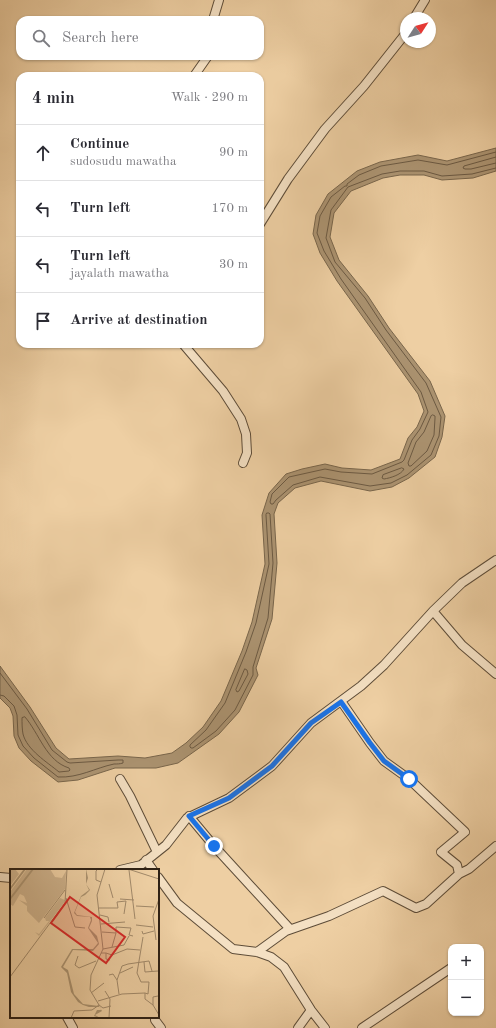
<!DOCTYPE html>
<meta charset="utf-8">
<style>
body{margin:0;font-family:"Old Standard TT",serif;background:#f7f7f7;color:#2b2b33}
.controls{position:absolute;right:12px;bottom:12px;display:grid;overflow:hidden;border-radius:8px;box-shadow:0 1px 3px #0004}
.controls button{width:36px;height:36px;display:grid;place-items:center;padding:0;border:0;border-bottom:1px solid #e1e1e2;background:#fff;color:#2b2b33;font:20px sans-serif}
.compass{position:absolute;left:400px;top:12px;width:36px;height:36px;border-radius:50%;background:#fff;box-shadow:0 1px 3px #0004;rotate:54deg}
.stop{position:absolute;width:12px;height:12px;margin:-9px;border:3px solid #1a73e8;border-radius:50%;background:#fff}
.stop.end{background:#1a73e8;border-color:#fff;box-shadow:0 1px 4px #0008}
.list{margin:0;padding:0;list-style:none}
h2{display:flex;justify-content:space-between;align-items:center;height:52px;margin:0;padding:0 16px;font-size:17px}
h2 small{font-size:13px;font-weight:400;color:#7c7c81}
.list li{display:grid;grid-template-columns:26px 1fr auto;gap:12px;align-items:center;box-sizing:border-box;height:56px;padding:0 16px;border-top:1px solid #e1e1e2}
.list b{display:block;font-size:15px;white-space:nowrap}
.list p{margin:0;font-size:13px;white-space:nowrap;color:#7c7c81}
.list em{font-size:13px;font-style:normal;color:#7c7c81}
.icon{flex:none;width:22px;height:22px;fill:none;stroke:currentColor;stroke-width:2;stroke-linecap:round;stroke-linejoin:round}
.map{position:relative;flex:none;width:496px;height:1028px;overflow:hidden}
.search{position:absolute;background:#fff;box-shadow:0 1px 3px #0004;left:16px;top:16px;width:248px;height:44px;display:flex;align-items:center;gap:10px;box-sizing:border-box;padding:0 14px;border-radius:12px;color:#7c7c81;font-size:15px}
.panel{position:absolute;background:#fff;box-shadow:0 1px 3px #0004;left:16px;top:72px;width:248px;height:276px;border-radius:12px}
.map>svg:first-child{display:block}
.water{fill:#ac9472;stroke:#79664c}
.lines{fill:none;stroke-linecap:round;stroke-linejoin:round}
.shore{stroke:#6c5a43;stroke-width:1}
.minor-casing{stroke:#5d4c38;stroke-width:10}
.minor{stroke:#f4e0c3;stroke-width:8}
.route{stroke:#1a73e8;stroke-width:5}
.inset-river{fill:none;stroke:#ac9472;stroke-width:2}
.inset-road{fill:none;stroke:#a1896a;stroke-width:1}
.view{fill:#d62828;fill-opacity:0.15;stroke:#d62828;stroke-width:2}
.inset-edge{fill:none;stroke:#2d2014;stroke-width:2}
</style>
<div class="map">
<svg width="496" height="1028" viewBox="0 0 496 1028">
<rect width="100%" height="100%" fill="#eecfa3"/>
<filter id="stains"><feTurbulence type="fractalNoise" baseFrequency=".005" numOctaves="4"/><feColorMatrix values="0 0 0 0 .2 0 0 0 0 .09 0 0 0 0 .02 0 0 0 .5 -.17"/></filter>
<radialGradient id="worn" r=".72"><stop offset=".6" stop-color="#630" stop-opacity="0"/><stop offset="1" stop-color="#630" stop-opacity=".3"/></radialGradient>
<path class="water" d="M496,148v23l-23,7 -31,2 -18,-5h-24l-17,3 -32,13 -17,22 -4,24 9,23 29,36 21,32 41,53 15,35 -3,21 -7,20 -26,21 -17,9 -22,4 -49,-10 -26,7 -17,15 -4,11 3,49 -5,56 -16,49 2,7 -19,37 -20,22 -41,29 -22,5h-41l-37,12 -20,2 -27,-21 -12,-13 -5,-12 -1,-20 -3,-8 -10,-10v-32l30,41 26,41 13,11 49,-3 27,2 27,-5 14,-10 17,-16 18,-26 21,-50 10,-29 13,-58 -3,-49 7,-22 17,-19 16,-5 23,-5 17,4 29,2 29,-11 8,-21 9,-11 7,-16 -6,-17 -81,-113 -17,-28 -7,-19 3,-19 12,-21 29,-23 23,-9 38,-7 29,6z"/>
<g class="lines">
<path class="shore" d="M496,152l-49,13 -29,-5 -37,6 -22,9 -12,9v2h-2l-14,11 -11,19 -3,17 7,18 17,28 80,113 7,20 -8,17 -8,11 -8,20 -2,2 -30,12 -31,-2 -16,-3 -36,8 -17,17 -2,8 1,2h2l3,-4 17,-15 27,-8 50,9 21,-3 16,-8 24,-20 8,-19 2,-19 -15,-34 -40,-53 -21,-32 -30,-36 -9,-24 5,-28 17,-23 34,-13 18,-3h24l18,5 30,-2 24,-6
M496,157l-32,9 -1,2 2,1h6l25,-6
M433,415l2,1v2l-1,17 -7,16 -16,15h-2l-1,-3 8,-21 8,-10 7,-16z
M402,468l2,1c-3,6 -14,9 -20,10l-2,-1 1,-3z
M267,513h2l1,1 3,49 -5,55 -15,49v8l-18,35 -19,21 -23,17h-2l-1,-1v-2l16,-15 19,-27 21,-51 10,-29 13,-59 -3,-49z
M245,669l2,1 1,4 -9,17 -2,1 -1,-2z
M0,673l27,36 25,41 15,12 3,1 48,-3h5v3c-3,1 -6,1 -9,1 -19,4 -35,14 -56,13l-24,-19 -11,-12 -5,-11 -1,-20 -3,-9 -10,-10 -4,-1
M25,717c14,16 21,44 44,51l1,2 -1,1 -10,1c-12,-10 -32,-22 -36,-38 -1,-5 -1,-11 -1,-16z"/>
<defs>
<path id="minor" d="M414,18l11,-18
M213,20l6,-20
M194,76l14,-20
M260,224l28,-45 37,-50 39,-43 42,-53
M183,344l40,47 18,28 5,15 1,19 -4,10
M433,611l29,34 34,29
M120,779l10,17 27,56
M189,816l25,30 76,83
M146,860l7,10
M120,870l21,-5 25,-20 21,-27 42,-20 43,-32 39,-43 50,-37 23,-21 49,-54 29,-28 34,-23
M459,874l10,-5 27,-23
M0,877l11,1
M158,877l19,26 56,46 24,3 14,5 13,10 27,43 14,18
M257,952l29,-21 43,-15 54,-25 33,17 10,-4 33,-30 -2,-9 -16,-13 24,-20 -56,-53 -25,-18 -14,-18 -29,-42
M67,1017l6,11
M155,1017v3l6,8
M298,1028l13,-18
M362,1028l89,-60"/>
</defs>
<use href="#minor" class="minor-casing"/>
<use href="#minor" class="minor"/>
</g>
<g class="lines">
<path class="route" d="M214,846l-25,-30 40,-18 43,-32 39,-43 30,-21 29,41 14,18 25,18"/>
</g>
<g transform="translate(10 869)">
<rect width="149" height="149" fill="#eecfa3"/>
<path d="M0,0h5l4,5 -9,12zM17,0h23l5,8 7,1 4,-7 -1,18 -26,34 -12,-12v-5l-8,-6 8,3 -3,-7 -4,-2 -7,12 -3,-2v-12zM50,29l5,2 -1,3 -25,33 -4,-4 4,2 10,-13h-3l-1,-3z" fill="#cdb18b"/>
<path d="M76,0l2,9 -2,6 4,6 -5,5 -4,2 -6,15 2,3 15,2v4l-3,7 8,8 2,8 -6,7 -20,-1 -10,17 5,3 6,24 9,10 16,2 3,5 -7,4 5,3 -6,-2 3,-6h4l-1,-3h-11l-6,-2 -5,-3 -7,-10 -4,-19 -6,-6 11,-18h21l5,-6 -10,-15 3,-8 -1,-3 -13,-1 -3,-3 7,-17 8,-6 -3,-6z" fill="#ac9472"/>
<path class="inset-river" d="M0,20l15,-20M0,30l23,-30"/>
<path class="inset-road" d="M88,0l-2,2v9l5,2M118,0l31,10M119,1l6,49M99,15l4,14M56,29l9,29 10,1M110,30l14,1M126,37l18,1M89,39h19l-1,-6 9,-1 -2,13M90,46l8,2 1,5M34,49l21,-28M91,55l24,-2M126,56l17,2M132,62l1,3 11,-3M92,63l14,1 -4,14M106,64v-6l15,1 -2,7 4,1M133,68l-6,36 4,9h8l-1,12 -3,-1M146,71l-3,-24 6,-17M93,80l21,-4 5,-9M91,84h5v6l4,1M96,84l6,2 15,-6 13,1M68,87l-3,9 4,3 17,-7M134,93l1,10 13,-1M110,104l13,-6M99,106l4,-1 4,6 2,14M0,108l55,-74 2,-34M107,111l5,-14 6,-2 21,-3 3,10M95,122l5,8 -1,19M81,124l13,-10M88,132l24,-7 23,-1v6l8,6 6,10M89,136l4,3 8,-2M143,136v-8l5,-1M61,149l3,-7 18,-1 7,-5 -9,-15 1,-15 12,-26 -6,-54 8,-26"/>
<path class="view" d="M60,28l55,40 -19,26 -55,-40z"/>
<rect width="149" height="149" class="inset-edge"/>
</g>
<rect width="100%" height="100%" filter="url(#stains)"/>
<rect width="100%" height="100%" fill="url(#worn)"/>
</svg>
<div class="controls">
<button>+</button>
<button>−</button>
</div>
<svg class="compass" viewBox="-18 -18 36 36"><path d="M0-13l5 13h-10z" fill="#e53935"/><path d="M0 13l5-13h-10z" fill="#7c7c81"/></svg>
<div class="stop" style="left:409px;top:779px"></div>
<div class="stop end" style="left:214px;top:846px"></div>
<div class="search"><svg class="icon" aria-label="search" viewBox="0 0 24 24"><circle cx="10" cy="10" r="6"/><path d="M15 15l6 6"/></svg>Search here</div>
<section class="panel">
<h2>4 min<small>Walk · 290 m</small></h2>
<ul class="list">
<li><svg class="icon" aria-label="ahead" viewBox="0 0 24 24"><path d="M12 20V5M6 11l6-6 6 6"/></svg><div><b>Continue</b><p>sudosudu mawatha</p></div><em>90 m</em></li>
<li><svg class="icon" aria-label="left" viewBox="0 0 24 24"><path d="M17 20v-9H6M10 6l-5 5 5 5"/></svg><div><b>Turn left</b></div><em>170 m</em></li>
<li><svg class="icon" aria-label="left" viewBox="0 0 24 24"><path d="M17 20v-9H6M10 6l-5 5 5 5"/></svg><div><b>Turn left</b><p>jayalath mawatha</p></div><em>30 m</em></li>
<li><svg class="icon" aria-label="arrive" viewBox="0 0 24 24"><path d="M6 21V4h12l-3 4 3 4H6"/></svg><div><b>Arrive at destination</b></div></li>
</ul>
</section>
</div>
